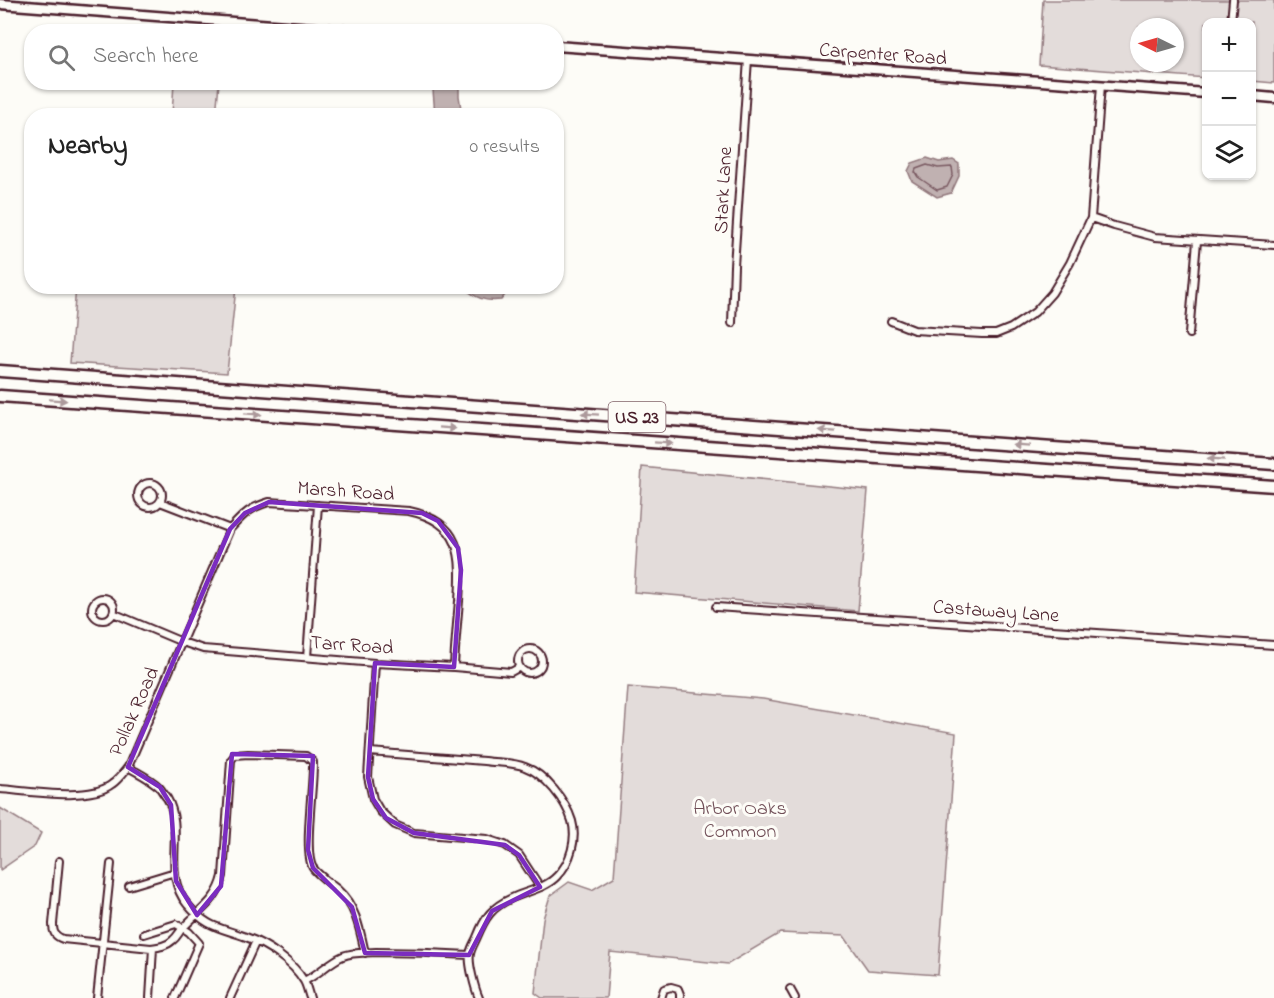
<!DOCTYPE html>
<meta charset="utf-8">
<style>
body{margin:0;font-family:"Indie Flower",sans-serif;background:#f2f2f2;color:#222}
.controls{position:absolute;right:18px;top:18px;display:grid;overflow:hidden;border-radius:12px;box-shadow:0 2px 4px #0004}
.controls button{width:54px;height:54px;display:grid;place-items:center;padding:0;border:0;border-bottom:2px solid #e0e0e0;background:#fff;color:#222;font:30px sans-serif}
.compass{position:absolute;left:1130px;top:18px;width:54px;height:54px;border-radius:50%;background:#fff;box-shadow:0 2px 4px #0004;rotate:275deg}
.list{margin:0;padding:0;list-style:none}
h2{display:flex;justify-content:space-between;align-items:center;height:78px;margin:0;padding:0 24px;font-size:26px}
h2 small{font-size:20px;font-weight:400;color:#767676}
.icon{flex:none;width:33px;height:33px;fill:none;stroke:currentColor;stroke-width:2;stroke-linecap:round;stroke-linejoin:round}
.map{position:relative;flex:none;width:1274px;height:998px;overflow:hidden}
.search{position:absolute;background:#fff;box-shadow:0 2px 4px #0004;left:24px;top:24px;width:540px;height:66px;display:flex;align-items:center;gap:15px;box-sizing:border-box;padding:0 21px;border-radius:24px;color:#767676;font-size:22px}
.panel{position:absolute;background:#fff;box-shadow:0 2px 4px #0004;left:24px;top:108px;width:540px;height:186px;border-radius:24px}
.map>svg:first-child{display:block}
.green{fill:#e3dcda;stroke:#967e82;stroke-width:1.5;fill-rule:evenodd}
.water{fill:#c0b1b1;stroke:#91777b;stroke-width:1.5}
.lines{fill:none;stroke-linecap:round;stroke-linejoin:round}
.shore{stroke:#795961;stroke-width:1.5}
.street-casing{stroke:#4a1f2b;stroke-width:10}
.secondary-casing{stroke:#4a1f2b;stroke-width:13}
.highway-casing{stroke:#4a1f2b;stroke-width:15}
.street{stroke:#fdfcf7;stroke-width:6}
.secondary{stroke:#fdfcf7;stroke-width:8}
.highway{stroke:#fdfcf7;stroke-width:10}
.oneway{fill:#ac999b}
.marked{fill:none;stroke:#7b2cbf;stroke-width:4.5;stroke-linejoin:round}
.labels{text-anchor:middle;stroke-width:6;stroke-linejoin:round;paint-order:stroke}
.shield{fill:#fdfcf7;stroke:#806168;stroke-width:1.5}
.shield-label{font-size:18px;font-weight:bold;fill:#4a1f2b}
.street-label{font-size:20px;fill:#4a1f2b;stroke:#fdfcf7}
.park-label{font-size:20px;fill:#704e57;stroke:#fdfcf7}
</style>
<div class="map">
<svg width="1274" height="998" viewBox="0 0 1274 998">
<rect width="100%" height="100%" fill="#fdfcf7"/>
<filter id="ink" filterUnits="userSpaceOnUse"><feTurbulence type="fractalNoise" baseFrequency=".0167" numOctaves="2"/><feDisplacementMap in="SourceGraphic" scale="12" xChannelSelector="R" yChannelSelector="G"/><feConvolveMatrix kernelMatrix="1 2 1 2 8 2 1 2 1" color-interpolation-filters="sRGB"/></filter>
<g filter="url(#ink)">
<path class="green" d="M1043,0h231v83l-22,-2v-59h-46v56l-167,-13zM1139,27h36v36h-36z
M174,83h45l-3,32h-44z
M76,286l160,1 -9,86 -157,-10z
M642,467l226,23 -10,121 -224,-19z
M628,687l135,12 193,34 -18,242 -70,-5 -24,-34 -64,-3 -52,31 -118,-12 -4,46h-64l-7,-5 8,-74 7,-23 19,-14 23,8 22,-13z
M0,808l41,25 -6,13 -35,24z"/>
<path class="water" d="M430,83h29v13l3,19h-27l-2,-25z
M927,158l12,4 14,-2 6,4v12l-8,17 -14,4 -25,-16 -4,-10 4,-8z
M463,287l48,-1v1l-10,13c-17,2 -25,-2 -38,-13z"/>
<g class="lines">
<path class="shore" d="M927,165l11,3 14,-1 1,8 -6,12 -10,3 -19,-13 -3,-5 1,-3z"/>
<defs>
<path id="street" d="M1231,22l2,-22
M1091,218l23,8 41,11 119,8
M891,321l23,9 68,4h14l15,-6 24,-16 17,-19 18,-30 21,-45 10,-133
M732,323l2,-57 14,-207
M1189,334l8,-93
M138 495a12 12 0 1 1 24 0a12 12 0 1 1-24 0Z
M160,502l70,27
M92 609a11 11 0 1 1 22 0a11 11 0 1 1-22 0Z
M716,607l558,38
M113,613l69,29 21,7 172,14 79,4 57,5 9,-5
M518 661a12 12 0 1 1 24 0a12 12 0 1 1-24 0Z
M307,657l11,-152
M375,663l-7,114 5,22 7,12 15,14 19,8 73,6 18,6 14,10 21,32
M370,752c38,3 76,6 114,9 13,2 29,1 41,6 20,7 41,34 47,54 5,18 -1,41 -15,55 -11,12 -30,15 -45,22 -20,9 -27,19 -35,39 -2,5 -6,11 -7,17 -2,9 5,35 9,44
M128,767c10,6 23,12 31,20 3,3 5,8 8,11 19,32 -6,75 20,106 20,24 32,23 59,33 20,7 47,25 58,44 3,5 4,12 6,17
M0,789c28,2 90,13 112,-5 6,-4 11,-11 16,-17l102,-238c14,-15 19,-21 39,-27l140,9c53,11 53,44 50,90 -2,22 -4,44 -5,66
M59,861l-6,63c0,9 2,12 10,15l88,9c8,-1 16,-2 22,-8 4,-3 6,-8 9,-11 17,-19 35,-27 41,-53l8,-116 4,-5 13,-1 58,2 7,6c1,22 -10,91 0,106 5,7 18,16 25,22 18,16 22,40 27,63
M129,886l46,-14
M144,934l32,-10 13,8 10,11 -24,55
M304,981c14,-6 25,-19 39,-25 10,-4 22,-3 33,-4 31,0 62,1 93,3
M790,989l5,9
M97,998l14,-134
M150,998l3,-50
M230,998l26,-57
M661,998l3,-9 7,-2 7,2 2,5v4"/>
<path id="secondary" d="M0,4l365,28
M556,46l650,47
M1252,96l22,2"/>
<path id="highway" d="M0,371l1274,93
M0,396l1274,90"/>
</defs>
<use href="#street" class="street-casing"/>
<use href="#secondary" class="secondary-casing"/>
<use href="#highway" class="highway-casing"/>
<use href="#street" class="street"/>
<use href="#secondary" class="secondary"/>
<use href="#highway" class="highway"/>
</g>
<defs><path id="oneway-solid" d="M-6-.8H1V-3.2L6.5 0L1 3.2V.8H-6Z" transform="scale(1.5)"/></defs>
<g class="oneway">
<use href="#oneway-solid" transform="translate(58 400) rotate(4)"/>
<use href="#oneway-solid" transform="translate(253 414) rotate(4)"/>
<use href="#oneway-solid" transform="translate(590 414) rotate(-176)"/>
<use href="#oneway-solid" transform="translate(447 428) rotate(4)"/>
<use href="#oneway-solid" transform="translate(827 431) rotate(-176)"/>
<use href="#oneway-solid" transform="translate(663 443) rotate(4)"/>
<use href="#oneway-solid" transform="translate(1021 445) rotate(-176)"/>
<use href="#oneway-solid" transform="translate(1216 459) rotate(-176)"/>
</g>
</g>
<path class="marked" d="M269,502l153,11 16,8 20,27 3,22 -7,97 -79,-4 -7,114 5,22 13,19 28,15 91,12 14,10 21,32 -48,24 -23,44 -104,-2 -13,-46 -39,-39 -5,-18 5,-94 -81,-2 -11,132 -24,29 -21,-34 -5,-76 -11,-18 -32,-20 102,-238 15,-16z"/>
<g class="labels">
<rect class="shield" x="608.5" y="402" width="57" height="30" rx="4.5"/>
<g class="shield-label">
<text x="637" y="423">US 23</text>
</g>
<g class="street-label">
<text transform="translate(883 53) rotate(4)" y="7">Carpenter Road</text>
<text transform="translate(722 190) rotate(-87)" y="7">Stark Lane</text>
<text transform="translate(346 490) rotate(4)" y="7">Marsh Road</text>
<text transform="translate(996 610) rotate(4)" y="7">Castaway Lane</text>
<text transform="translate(352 644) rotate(4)" y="7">Tarr Road</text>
<text transform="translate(133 711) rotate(-66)" y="7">Pollak Road</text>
</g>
<g class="park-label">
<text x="740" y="814">Arbor Oaks<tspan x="740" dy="23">Common</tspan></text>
</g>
</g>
</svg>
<div class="controls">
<button>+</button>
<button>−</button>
<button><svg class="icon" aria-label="layers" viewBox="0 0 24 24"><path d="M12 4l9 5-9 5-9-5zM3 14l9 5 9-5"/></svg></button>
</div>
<svg class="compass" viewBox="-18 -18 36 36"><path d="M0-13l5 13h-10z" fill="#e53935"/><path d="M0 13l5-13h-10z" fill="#767676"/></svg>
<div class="search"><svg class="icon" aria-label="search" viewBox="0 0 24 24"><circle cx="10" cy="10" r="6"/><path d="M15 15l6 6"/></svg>Search here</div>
<section class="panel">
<h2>Nearby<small>0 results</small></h2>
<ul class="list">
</ul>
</section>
</div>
